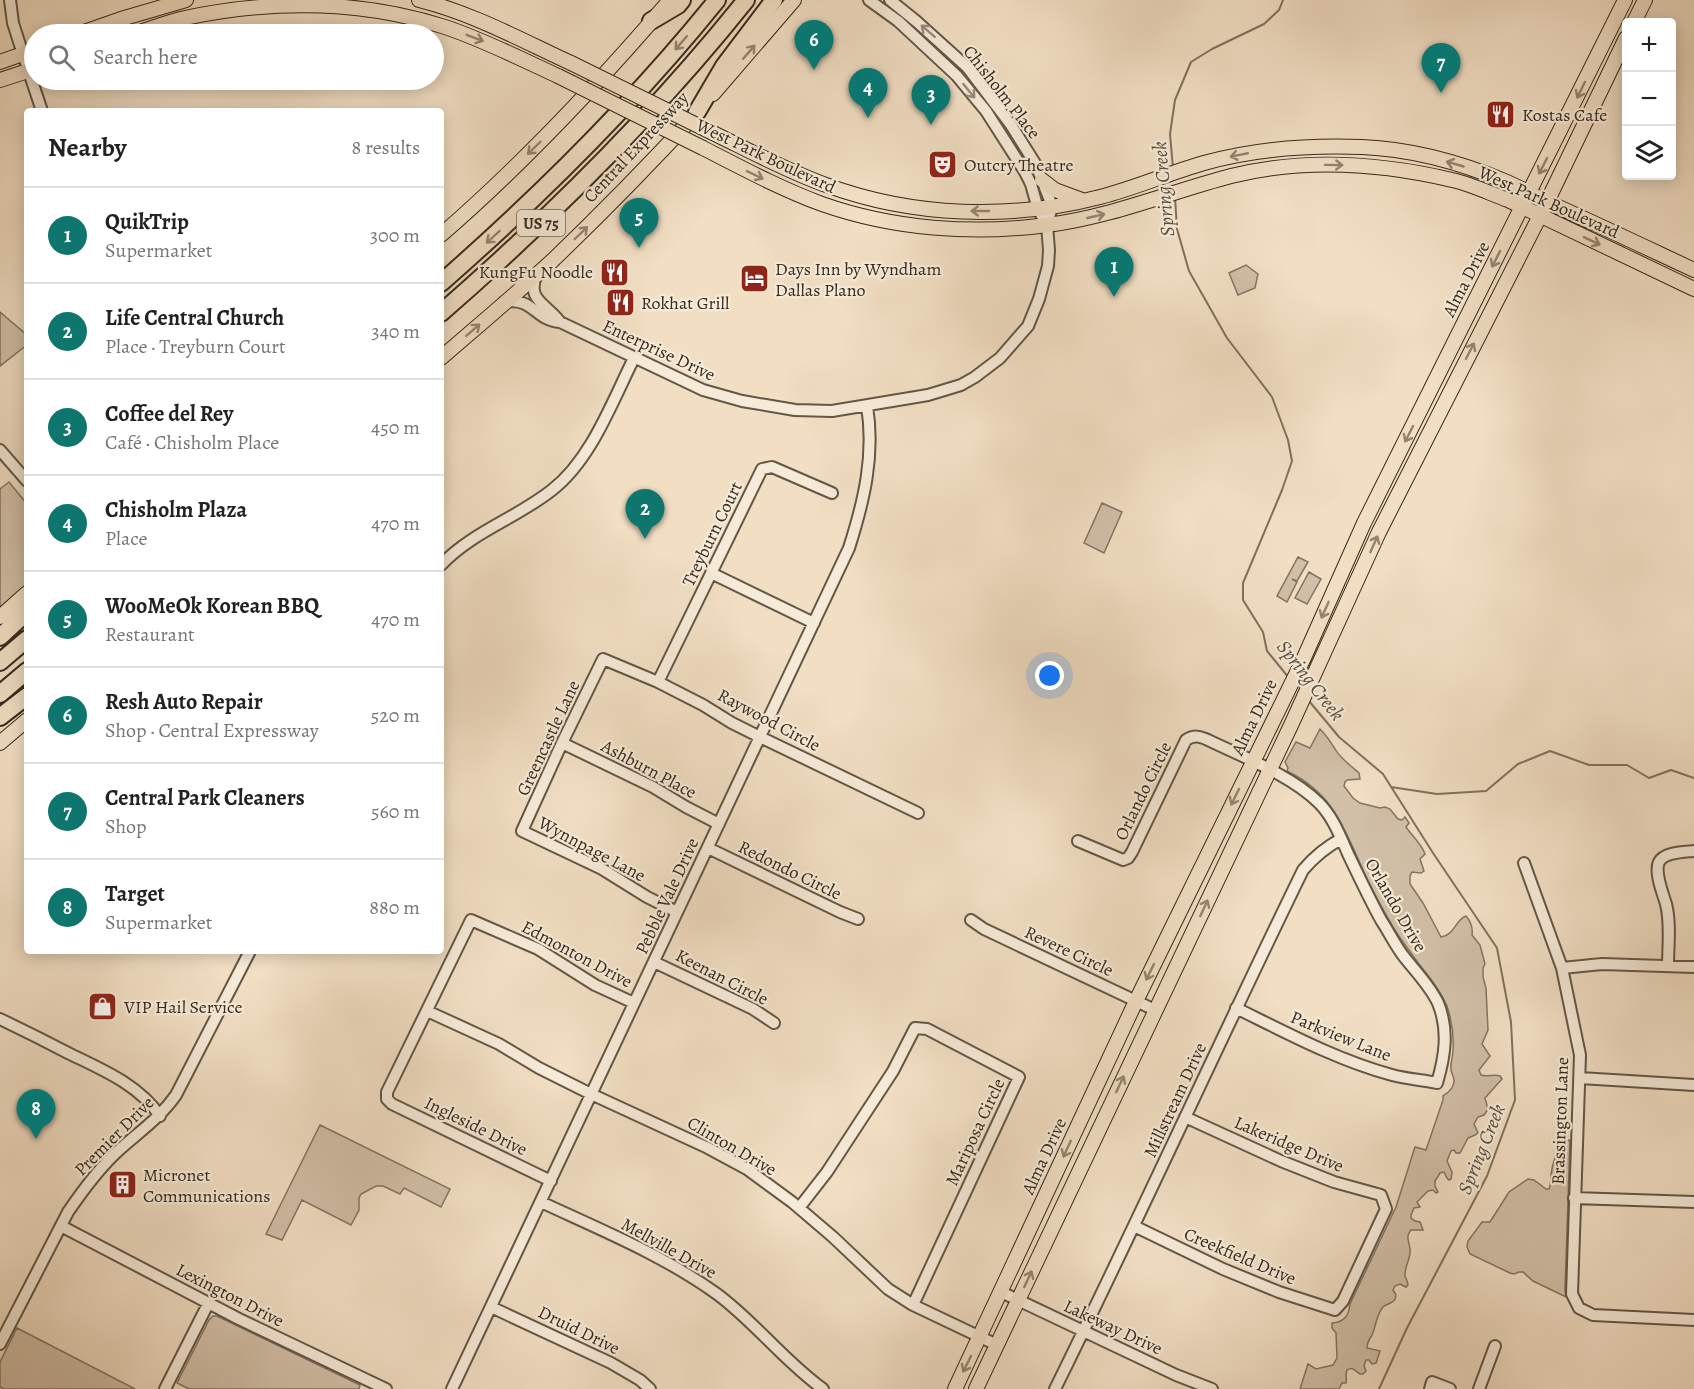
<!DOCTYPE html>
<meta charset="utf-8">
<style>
body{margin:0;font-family:Alegreya,serif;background:#f2f2f2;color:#222}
.controls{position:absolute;right:18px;top:18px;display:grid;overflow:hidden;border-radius:6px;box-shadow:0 3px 15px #0003}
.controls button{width:54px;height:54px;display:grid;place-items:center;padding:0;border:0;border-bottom:2px solid #e0e0e0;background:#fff;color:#222;font:30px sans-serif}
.you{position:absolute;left:1050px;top:676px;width:21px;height:21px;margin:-15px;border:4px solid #fff;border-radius:50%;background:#1a73e8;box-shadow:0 0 0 9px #1a73e833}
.badge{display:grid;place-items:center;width:39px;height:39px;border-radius:50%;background:#0f766e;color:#fff;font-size:20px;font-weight:700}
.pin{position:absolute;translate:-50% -50px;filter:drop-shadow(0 2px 3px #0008)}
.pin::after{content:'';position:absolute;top:32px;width:21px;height:18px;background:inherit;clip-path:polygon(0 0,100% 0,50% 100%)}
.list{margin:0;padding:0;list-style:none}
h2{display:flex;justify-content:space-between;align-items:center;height:78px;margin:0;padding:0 24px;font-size:26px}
h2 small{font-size:20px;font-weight:400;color:#767676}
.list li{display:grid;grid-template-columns:39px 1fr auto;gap:18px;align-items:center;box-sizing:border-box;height:96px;padding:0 24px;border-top:2px solid #e0e0e0}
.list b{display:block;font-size:22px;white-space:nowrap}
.list p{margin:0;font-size:20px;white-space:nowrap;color:#767676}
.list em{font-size:20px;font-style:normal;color:#767676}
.icon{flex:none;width:33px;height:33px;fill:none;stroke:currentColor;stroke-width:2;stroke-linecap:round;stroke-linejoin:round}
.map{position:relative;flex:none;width:1694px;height:1389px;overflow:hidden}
.search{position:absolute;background:#fff;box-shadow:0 3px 15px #0003;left:24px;top:24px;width:420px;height:66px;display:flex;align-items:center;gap:15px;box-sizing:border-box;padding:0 21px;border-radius:33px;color:#767676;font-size:22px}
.panel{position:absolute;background:#fff;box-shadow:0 3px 15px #0003;left:24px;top:108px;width:420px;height:846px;border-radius:6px}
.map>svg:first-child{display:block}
.green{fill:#d1bfa7;stroke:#837462;stroke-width:1.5}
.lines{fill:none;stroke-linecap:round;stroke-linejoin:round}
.stream{stroke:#7f715e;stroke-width:2}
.minor-casing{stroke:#645746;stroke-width:14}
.major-casing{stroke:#352a1c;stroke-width:16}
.highway-casing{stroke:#352a1c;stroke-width:20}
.minor{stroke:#f6ead8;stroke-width:10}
.major{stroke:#f1dec3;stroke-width:14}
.highway{stroke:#f1dec3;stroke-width:16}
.major-bridge-casing{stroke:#352a1c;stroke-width:16;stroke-linecap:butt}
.major-bridge{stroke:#f1dec3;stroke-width:14}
.oneway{stroke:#968a7a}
.oneway2{stroke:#938470}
.labels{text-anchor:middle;stroke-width:4.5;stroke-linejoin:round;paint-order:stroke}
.shield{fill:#f6ead8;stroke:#6f6454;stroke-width:1.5}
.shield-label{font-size:16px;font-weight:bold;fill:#352a1c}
.street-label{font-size:18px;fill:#352a1c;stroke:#f6ead8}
.poi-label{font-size:18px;fill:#352a1c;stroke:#f6ead8;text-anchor:start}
.water-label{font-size:20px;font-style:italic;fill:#5a4e3d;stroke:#f6ead8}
</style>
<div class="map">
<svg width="1694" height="1389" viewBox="0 0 1694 1389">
<rect width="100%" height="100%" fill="#f1dec3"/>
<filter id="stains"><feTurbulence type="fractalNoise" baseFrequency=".00333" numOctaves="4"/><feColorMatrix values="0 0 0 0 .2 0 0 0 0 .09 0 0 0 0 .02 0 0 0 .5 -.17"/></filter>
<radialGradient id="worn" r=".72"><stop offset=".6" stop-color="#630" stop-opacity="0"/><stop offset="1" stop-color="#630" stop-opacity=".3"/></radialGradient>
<path class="green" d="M1246,265l12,9 -3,14 -17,7 -9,-22z
M0,312l27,23v10l-27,21z
M9,482l18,22v80l-27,24v-119z
M1102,503l20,9 -18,41 -20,-10z
M1298,557l10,5 -11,19 -5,-2 5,3 -10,20 -10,-6z
M1309,572l12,7 -14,25 -12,-6z
M1320,729c7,7 10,12 15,20 5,9 16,17 24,24l1,6 -13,1 -2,2 -1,4 9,12 7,5 20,5 5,-1 5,2 8,10 4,1 3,-3 4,6 -3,4c6,9 16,17 19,27l-5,5 4,12 -3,2 -9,-1 -2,4v8l13,19 18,34c14,-2 14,-17 25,-21 5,5 7,13 6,19l8,10 5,19 -2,4v9l3,11 2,42 -6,14 8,12 -11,14 2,5c6,2 13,-1 19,1l2,3 -17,19 3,11 -4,6 -6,2 -4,7 4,9 -3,2 -7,3 -8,15h-4l-2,-3 -3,1 -4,10 5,11 -1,7 -2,1 -2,-2 -3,-6 -4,1 -5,8v5l3,6 -2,1 -3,-3 -5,1 -11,11 3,5 -6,1 -3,7v3l4,3 5,1 3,8h-12c-7,8 0,13 -1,22 0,8 -6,16 -5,24 1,3 3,6 3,9l-2,2 -6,-3 -5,2 -2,4c2,3 4,5 2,9 -2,5 -8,4 -12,8 -7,8 -7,20 -11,28 -3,5 -5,7 -5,13l13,3 -4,12 -4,1 -3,-4h-3l-2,6 2,5 -3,3h-3c-5,-3 -7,-8 -13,-4 -2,4 0,10 -1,13h-4l-3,6h-39l8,-25 8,5 17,-4 4,-7 -1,-25 -4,-5v-5c13,-1 17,-8 18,-19l46,-97 19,-60 11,3 17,-50v-4c5,-3 10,-7 11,-14 1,-5 -3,-8 -3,-13 -1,-5 2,-12 2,-18 1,-15 -1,-30 -6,-45 -7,-16 -17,-28 -28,-42 -9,-12 -18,-24 -26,-37 -11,-19 -21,-37 -30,-57 -19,-42 -30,-77 -76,-99l1,-3 -3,-6 11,-20 14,6z
M320,1125l130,64 -9,18 -37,-19 -4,6 -17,-8h-7l-15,8 -2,4v12l-8,15 -49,-25 -20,40 -16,-6z
M1570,1140l-5,150 1,7 -33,-16 -10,-9h-4l-5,2 -4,-1 -40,-19 -3,-7 1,-6 14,-19h8l19,-30 19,-13 6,1 12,9h3c3,-7 1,-13 3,-20 1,-8 6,-15 7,-24l3,-3z
M213,1316h4l143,69 -1,4h-170l-12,-6 32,-63z
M17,1328l118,61h-131l-4,-2v-25z"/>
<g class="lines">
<path class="stream" d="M1173,168l-3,-34 5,-34 16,-38 21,-13 52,-25 15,-14 4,-10
M1175,197l2,32 12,42 38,67 45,59 16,43 4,21 -10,29 -39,93v17l20,32 4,19 22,27
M1309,701l30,36 44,37 50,79 64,95 14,74 4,78 -28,76 -80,152 -28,61
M1391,787l46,7 49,-3 32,-27 32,-13 39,14h38l22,13 22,-8 23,8"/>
<defs>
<path id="minor" d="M10,0l3,23 7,22 22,66
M890,0l26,21 51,46 44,58 25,40 13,33 3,9 -5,18
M537,274c-12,26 10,30 23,48
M504,302c30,-5 30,18 56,20l143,68 39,11 53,9 37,1 96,-16 33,-10 14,-8 25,-19 28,-32 11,-27 9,-33 1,-16 -2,-25 -9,-16 -7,-25 -6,-12 -39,-61 -29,-35 -59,-55 -29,-21
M0,450l27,31
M441,565c31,-33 76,-47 111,-75 39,-30 60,-88 82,-132
M711,573l103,50
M658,682l104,-213 10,-2 60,26
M562,743l91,44 33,20 33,17
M1078,841l45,19 5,-2 4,-6 54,-112c8,-5 13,-4 22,0 35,17 83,35 111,63 15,15 22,36 31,55 10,21 20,42 31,62 8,12 15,27 24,38 12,15 25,28 33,45 11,27 7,53 -1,80 -15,-3 -30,-4 -45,-8 -55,-15 -105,-42 -156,-67
M708,848l132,64 18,7
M1524,863l38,105 18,87 -8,239 7,14 14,7 101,5
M677,912l-30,-15 -45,-28 -80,-38 40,-88 41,-84 55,23 45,23 29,18 28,14 158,76
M971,920l13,9 171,81
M654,962l99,47 21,14
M1668,966c0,-20 3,-42 -2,-62 -3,-10 -12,-32 -7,-42 5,-10 25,-10 35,-11
M1562,968l40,-4 92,3
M427,1011l72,33 40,24 52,26 117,54 39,21 45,33 41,35 55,52 25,16 84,40
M0,1019c23,11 47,23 70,35 33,16 69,31 90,62
M1580,1078l114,7
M551,1181l-159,-77 -5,-5v-7l84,-172 67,29 57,36 39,18
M1574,1198l120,4
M541,1202c60,28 122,53 176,92 38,28 67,67 106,95
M799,1208l28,-36 66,-101 22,-43 12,1 92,48 -106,228
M61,1226l178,93 147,70
M1134,1226l89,43 56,23 56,18 8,-9 43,-92 -5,-14 -47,-13 -53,-21 -96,-44
M1001,1292l175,83 36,14
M491,1307l120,56 29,17 10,9
M0,1344l68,-132c15,-22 31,-44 51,-62 20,-18 41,-32 57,-55l74,-144
M165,1389l43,-85
M452,1389l397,-841c15,-47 26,-93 18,-142
M1055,1389c85,-172 164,-347 248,-519 11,-13 23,-23 38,-31
M1430,1389l2,-7 18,7
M1479,1389l16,-43"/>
<path id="major" d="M419,0c53,13 102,40 152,63
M1634,22l11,-22
M78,34l43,-15 65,-19
M133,34c17,-5 34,-12 52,-16 86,-18 176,-18 260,9 39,13 76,32 113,49
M0,62l34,-12
M0,80l34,-11
M713,94l81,-94
M713,133c37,18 74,38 113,52 87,32 185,35 274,12 35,-9 69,-24 104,-34 50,-14 105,-18 158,-16 49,2 100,16 145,35 16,7 31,16 47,23 47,21 93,43 140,65
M703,148c39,20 78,41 119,56 71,25 151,31 225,21 64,-8 123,-33 184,-49 73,-18 149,-13 221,4 19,4 37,13 56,20l186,89
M1042,180l13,10 27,10
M441,235c83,-72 158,-152 229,-235
M441,358c37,-32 75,-64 111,-97 50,-48 98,-97 145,-148
M0,617l27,-24
M0,743l27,-23
M955,1389l181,-388 167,-341 61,-137 261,-523
M976,1389l316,-666 87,-191 168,-330 79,-164"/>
<path id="highway" d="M651,21l27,-16 4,-5
M697,112l27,-46 50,-66
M441,283c99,-87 193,-180 276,-283
M441,313c110,-96 214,-199 305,-313
M0,637l27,-25
M0,662l27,-23
M0,694l27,-23
M0,717l27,-21"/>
</defs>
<use href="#minor" class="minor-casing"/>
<use href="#major" class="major-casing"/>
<use href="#highway" class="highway-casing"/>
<use href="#minor" class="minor"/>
<use href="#major" class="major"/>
<use href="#highway" class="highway"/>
<defs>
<path id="major-bridge" d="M571,63l142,70
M558,76l145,72"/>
</defs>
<use href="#major-bridge" class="major-bridge-casing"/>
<use href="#major-bridge" class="major-bridge"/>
</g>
<defs><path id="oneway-shaft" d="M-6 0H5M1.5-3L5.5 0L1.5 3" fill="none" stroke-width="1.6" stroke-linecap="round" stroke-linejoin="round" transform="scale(1.5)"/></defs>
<g class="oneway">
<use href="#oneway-shaft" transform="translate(928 31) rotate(-139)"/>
<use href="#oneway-shaft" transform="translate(969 91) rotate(51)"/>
</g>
<g class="oneway2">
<use href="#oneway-shaft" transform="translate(475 38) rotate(21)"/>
<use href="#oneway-shaft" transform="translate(681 43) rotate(131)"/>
<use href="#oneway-shaft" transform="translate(749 52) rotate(-49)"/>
<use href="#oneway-shaft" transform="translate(1581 90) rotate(116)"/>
<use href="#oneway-shaft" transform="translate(534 148) rotate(136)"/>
<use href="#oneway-shaft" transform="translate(1239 155) rotate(169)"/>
<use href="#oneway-shaft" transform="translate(1455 164) rotate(-164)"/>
<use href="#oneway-shaft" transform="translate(1334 165) rotate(1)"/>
<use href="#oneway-shaft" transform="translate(1543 166) rotate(117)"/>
<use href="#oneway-shaft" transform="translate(755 175) rotate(26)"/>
<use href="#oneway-shaft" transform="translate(980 211) rotate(180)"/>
<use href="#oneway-shaft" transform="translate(1096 216) rotate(-13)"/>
<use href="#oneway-shaft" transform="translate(581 233) rotate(-44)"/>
<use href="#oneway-shaft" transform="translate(493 237) rotate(138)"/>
<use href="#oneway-shaft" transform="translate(1592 241) rotate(25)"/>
<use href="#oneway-shaft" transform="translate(1496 259) rotate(117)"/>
<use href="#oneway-shaft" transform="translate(473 330) rotate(-41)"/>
<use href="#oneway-shaft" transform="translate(1470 351) rotate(-63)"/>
<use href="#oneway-shaft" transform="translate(1409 434) rotate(117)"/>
<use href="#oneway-shaft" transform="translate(1374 544) rotate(-66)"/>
<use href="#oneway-shaft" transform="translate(1325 610) rotate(114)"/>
<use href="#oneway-shaft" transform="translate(1235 797) rotate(116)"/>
<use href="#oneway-shaft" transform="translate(1204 908) rotate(-65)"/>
<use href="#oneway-shaft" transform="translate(1150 972) rotate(116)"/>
<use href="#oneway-shaft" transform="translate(1120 1084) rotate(-65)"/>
<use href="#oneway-shaft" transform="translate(1067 1149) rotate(115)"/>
<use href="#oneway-shaft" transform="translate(1028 1279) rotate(-65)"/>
<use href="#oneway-shaft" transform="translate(967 1364) rotate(116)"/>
</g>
<defs>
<symbol id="restaurant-square" viewBox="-11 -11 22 22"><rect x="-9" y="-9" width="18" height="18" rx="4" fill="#8f2418" stroke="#f6ead8"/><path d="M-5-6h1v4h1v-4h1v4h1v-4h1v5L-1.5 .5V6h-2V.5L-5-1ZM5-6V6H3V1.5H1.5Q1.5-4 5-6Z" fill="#fff"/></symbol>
<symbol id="theatre-square" viewBox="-11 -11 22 22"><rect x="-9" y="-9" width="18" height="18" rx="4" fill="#8f2418" stroke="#f6ead8"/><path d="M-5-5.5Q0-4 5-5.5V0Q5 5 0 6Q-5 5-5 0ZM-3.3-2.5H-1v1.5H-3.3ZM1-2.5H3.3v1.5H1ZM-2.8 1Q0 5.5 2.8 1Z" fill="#fff"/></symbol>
<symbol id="hotel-square" viewBox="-11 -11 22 22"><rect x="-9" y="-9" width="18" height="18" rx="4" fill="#8f2418" stroke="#f6ead8"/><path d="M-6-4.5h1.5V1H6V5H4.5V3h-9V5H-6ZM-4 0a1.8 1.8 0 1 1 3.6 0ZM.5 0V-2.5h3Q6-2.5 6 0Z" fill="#fff"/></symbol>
<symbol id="shop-square" viewBox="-11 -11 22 22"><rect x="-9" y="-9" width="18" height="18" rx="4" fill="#8f2418" stroke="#f6ead8"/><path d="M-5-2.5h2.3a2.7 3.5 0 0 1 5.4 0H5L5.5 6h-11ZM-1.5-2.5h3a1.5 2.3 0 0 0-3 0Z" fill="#fff"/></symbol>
<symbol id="building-square" viewBox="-11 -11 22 22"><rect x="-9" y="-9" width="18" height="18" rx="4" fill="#8f2418" stroke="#f6ead8"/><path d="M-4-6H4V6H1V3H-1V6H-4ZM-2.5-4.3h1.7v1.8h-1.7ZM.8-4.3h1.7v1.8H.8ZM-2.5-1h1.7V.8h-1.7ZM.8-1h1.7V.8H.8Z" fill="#fff"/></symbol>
</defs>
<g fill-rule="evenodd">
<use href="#restaurant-square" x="1484" y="98" width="33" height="33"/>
<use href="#theatre-square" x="926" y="148" width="33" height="33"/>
<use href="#restaurant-square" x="598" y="256" width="33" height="33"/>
<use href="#hotel-square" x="738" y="262" width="33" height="33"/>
<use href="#restaurant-square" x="604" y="286" width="33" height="33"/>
<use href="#shop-square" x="86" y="990" width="33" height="33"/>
<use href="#building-square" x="106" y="1168" width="33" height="33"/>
</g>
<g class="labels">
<rect class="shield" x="517" y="210" width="48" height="26" rx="4.5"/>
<g class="shield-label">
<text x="541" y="229">US 75</text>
</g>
<g class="street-label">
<text transform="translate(1002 92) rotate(52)" y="6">Chisholm Place</text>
<text transform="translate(636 147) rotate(-47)" y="6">Central Expressway</text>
<text transform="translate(766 156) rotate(25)" y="6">West Park Boulevard</text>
<text transform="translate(1549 202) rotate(24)" y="6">West Park Boulevard</text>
<text transform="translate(1466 279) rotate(-63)" y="6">Alma Drive</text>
<text transform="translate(659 350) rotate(25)" y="6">Enterprise Drive</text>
<text transform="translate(712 534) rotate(-64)" y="6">Treyburn Court</text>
<text transform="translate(1254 717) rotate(-64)" y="6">Alma Drive</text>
<text transform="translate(769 720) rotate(28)" y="6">Raywood Circle</text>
<text transform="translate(548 738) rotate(-65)" y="6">Greencastle Lane</text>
<text transform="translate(649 769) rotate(28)" y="6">Ashburn Place</text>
<text transform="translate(1143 791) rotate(-64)" y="6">Orlando Circle</text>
<text transform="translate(592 849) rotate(28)" y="6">Wynnpage Lane</text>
<text transform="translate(790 870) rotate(26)" y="6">Redondo Circle</text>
<text transform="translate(667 896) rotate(-65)" y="6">Pebble Vale Drive</text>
<text transform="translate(1396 905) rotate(60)" y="6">Orlando Drive</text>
<text transform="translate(1069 951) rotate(25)" y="6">Revere Circle</text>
<text transform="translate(577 954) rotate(28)" y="6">Edmonton Drive</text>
<text transform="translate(722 977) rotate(27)" y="6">Keenan Circle</text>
<text transform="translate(1341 1036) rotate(22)" y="6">Parkview Lane</text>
<text transform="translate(1175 1100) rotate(-65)" y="6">Millstream Drive</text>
<text transform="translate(1560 1121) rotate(-88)" y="6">Brassington Lane</text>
<text transform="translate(476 1126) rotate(26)" y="6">Ingleside Drive</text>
<text transform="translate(975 1132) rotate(-65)" y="6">Mariposa Circle</text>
<text transform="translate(114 1136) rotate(-45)" y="6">Premier Drive</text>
<text transform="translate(1289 1144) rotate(23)" y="6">Lakeridge Drive</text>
<text transform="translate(732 1146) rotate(30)" y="6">Clinton Drive</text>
<text transform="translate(1044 1156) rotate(-65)" y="6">Alma Drive</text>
<text transform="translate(669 1248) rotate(29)" y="6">Mellville Drive</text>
<text transform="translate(1240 1256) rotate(23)" y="6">Creekfield Drive</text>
<text transform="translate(230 1295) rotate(27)" y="6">Lexington Drive</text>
<text transform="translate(1113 1327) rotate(25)" y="6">Lakeway Drive</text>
<text transform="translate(579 1330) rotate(26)" y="6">Druid Drive</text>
</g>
<g class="poi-label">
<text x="1522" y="121">Kostas Cafe</text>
<text x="964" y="171">Outcry Theatre</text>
<text x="775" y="275">Days Inn by Wyndham<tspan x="775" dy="21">Dallas Plano</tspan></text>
<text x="593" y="278" text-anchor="end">KungFu Noodle</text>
<text x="641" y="309">Rokhat Grill</text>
<text x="124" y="1013">VIP Hail Service</text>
<text x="143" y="1181">Micronet<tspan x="143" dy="21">Communications</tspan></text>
</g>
<g class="water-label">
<text transform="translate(1163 189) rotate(-95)" y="7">Spring Creek</text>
<text transform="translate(1311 680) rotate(52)" y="7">Spring Creek</text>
<text transform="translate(1481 1149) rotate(-68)" y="7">Spring Creek</text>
</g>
</g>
<rect width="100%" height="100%" filter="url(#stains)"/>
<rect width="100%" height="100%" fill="url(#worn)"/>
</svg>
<div class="controls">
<button>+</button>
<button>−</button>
<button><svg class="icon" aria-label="layers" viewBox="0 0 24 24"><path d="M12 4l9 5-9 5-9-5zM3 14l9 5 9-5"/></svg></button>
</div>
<div class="you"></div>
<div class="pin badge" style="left:1114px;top:297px">1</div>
<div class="pin badge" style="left:645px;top:539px">2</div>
<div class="pin badge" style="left:931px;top:125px">3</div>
<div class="pin badge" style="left:868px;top:118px">4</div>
<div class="pin badge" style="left:639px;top:248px">5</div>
<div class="pin badge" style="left:814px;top:70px">6</div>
<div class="pin badge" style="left:1441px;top:93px">7</div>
<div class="pin badge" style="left:36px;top:1139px">8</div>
<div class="search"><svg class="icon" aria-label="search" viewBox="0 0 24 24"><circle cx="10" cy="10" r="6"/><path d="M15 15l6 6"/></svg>Search here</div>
<section class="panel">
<h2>Nearby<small>8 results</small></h2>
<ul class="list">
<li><span class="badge">1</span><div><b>QuikTrip</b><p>Supermarket</p></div><em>300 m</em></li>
<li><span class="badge">2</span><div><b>Life Central Church</b><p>Place · Treyburn Court</p></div><em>340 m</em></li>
<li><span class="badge">3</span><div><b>Coffee del Rey</b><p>Café · Chisholm Place</p></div><em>450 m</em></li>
<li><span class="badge">4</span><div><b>Chisholm Plaza</b><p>Place</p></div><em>470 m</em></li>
<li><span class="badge">5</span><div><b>WooMeOk Korean BBQ</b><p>Restaurant</p></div><em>470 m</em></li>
<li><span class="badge">6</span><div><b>Resh Auto Repair</b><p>Shop · Central Expressway</p></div><em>520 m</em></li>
<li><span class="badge">7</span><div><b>Central Park Cleaners</b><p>Shop</p></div><em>560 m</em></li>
<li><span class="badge">8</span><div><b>Target</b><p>Supermarket</p></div><em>880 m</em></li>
</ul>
</section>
</div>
